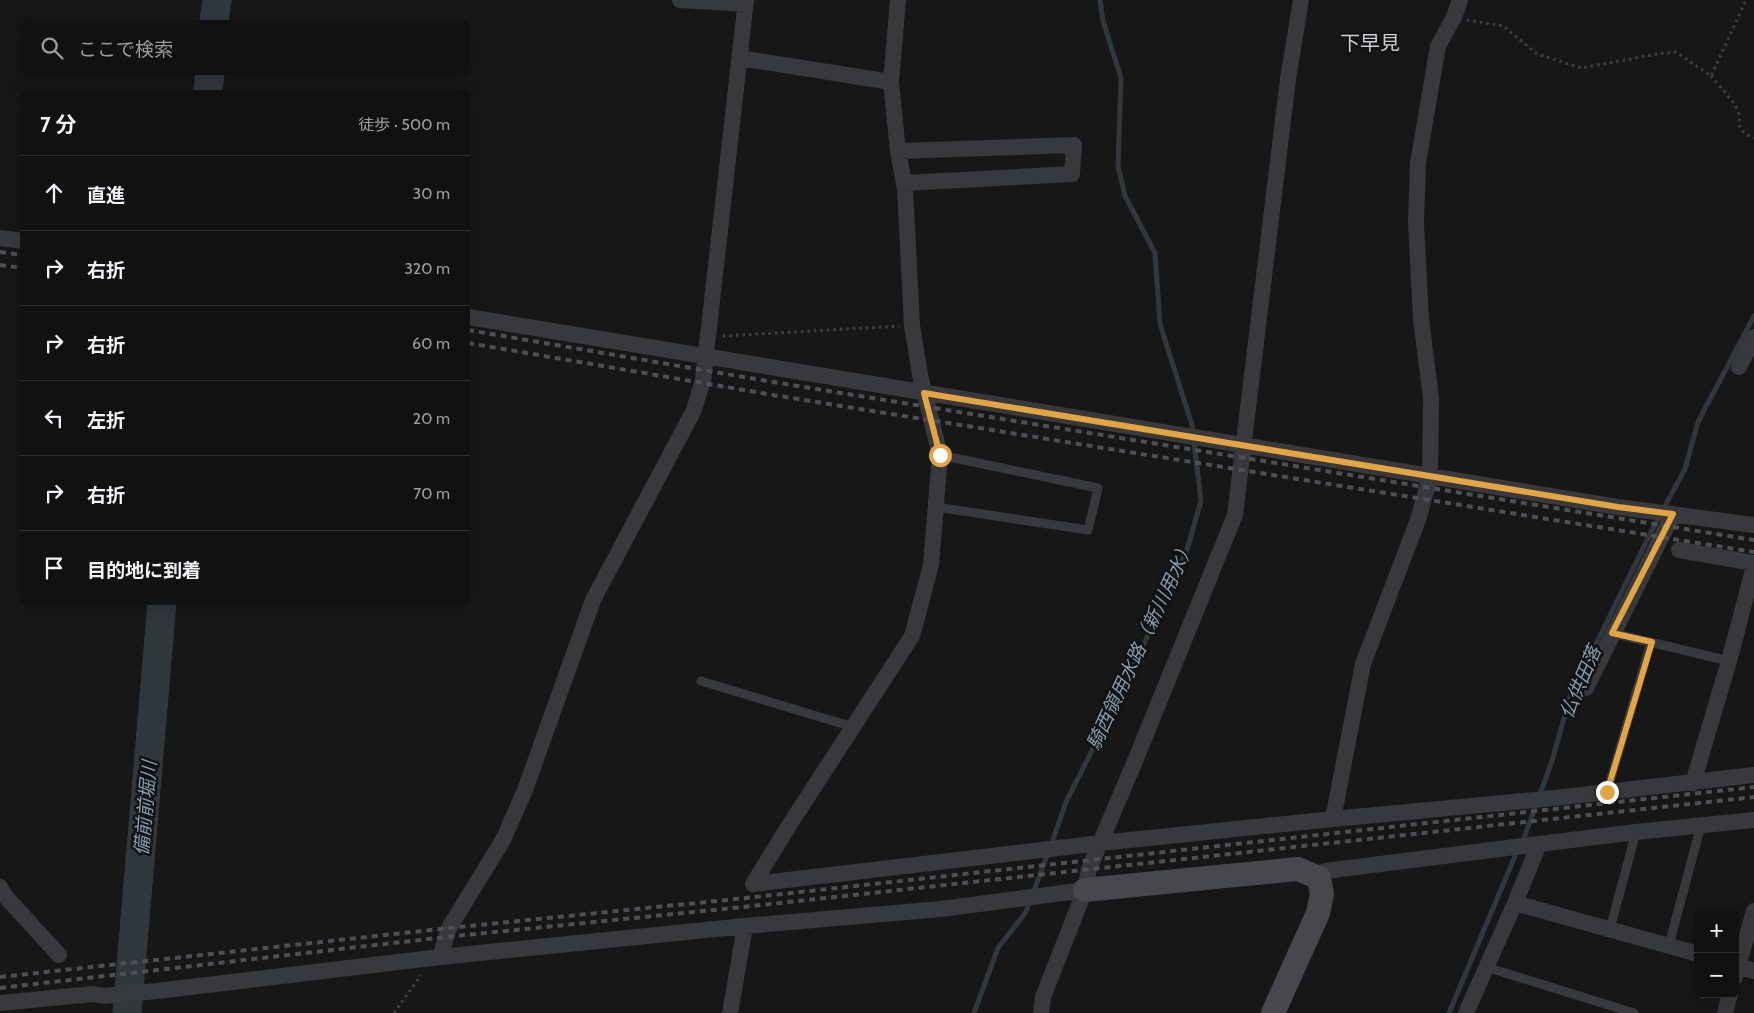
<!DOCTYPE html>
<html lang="ja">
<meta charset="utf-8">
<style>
body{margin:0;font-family:Cabin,"Noto Sans JP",sans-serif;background:#1a1a1b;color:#f1f3f6}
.controls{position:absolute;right:15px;bottom:15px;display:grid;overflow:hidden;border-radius:8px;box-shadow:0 5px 20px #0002}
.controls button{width:45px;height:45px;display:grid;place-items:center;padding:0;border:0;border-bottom:1px solid #303132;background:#111112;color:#f1f3f6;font:25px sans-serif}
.stop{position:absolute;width:15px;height:15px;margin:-11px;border:4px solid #e3a544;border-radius:50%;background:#fff}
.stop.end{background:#e3a544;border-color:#fff;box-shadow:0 1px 5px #0008}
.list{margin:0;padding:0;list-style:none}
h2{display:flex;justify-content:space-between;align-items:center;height:65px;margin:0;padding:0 20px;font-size:21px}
h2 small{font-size:16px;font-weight:400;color:#9c9d9f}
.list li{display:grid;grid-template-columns:32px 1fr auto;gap:15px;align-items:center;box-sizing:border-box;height:75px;padding:0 20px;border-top:1px solid #303132}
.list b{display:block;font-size:19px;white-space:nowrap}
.list em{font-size:16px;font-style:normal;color:#9c9d9f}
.icon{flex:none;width:28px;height:28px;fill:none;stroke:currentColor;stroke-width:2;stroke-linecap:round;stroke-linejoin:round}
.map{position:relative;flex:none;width:1754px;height:1013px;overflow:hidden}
.search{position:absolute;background:#111112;box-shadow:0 5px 20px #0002;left:20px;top:20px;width:450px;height:55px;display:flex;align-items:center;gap:12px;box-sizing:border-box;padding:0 18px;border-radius:8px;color:#9c9d9f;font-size:19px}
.panel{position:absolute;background:#111112;box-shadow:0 5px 20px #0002;left:20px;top:90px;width:450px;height:515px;border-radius:8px}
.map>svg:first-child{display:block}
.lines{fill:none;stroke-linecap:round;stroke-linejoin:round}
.stream{stroke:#30383d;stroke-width:5}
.river{stroke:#30383d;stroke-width:29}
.path{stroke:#3e4044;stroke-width:3;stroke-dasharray:2.5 4;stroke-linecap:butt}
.lane{stroke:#38393d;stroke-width:9}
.street{stroke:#38393d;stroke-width:16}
.secondary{stroke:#46484d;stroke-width:24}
.rail{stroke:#4d4f54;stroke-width:4;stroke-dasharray:6 5;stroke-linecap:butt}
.route{stroke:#e3a544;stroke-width:6}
.labels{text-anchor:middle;stroke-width:5;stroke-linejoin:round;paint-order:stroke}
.water-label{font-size:19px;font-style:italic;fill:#849daf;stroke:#121213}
.quarter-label{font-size:20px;fill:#cacdd3;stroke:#121213}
</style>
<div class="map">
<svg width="1754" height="1013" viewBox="0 0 1754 1013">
<rect width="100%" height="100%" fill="#171718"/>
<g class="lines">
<path class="stream" d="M1524,838l28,-77 18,-64 81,-165 34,-63 13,-47 56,-106
M1051,845l15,-43 60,-119 61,-133 14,-49 -9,-76 -32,-101 -5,-71 -30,-57 -7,-30 3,-88 -18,-57 -3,-21
M974,1013l24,-65 28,-36 22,-59
M1449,1013l66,-157"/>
<path class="river" d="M214,22l3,-22
M208,92l2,-20
M127,1013l35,-411"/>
<path class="path" d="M1467,20l36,6 34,28 44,14 76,-14 19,-2 35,24 35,-76
M1711,76c8,10 18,20 25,31 9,15 -6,20 18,31
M723,336l176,-10
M394,1013l27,-38"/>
<path class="lane" d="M936,507l152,23 10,-42 -158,-33
M1612,633l117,28
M701,681l152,46
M1607,792l44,-150
M1610,929l26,-97
M1669,945l32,-120
M1486,967l148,46"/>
<path class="street" d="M680,0l65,4
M740,58l151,24 7,69 7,38 7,136 8,50 20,80 -9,110 -19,71 -122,188 -37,60
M891,82l7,-82
M898,151l176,-6 -2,29 -168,9
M0,238l22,3
M468,317l962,159 188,31 136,18
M1739,367l15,-30
M1679,550l75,13
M1586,688l87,-174
M1693,783l36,-122 25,-95
M1333,819l222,-21 199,-23
M1319,878l6,-7 214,-27
M753,884l348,-41 232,-24 30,-155 56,-147 11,-41 1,-78 -10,-79 -5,-97 2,-59 20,-117 16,-29 6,-17
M0,887l6,10 53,58
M1515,903l183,51
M440,957l9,-29 54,-88 22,-50 68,-190 101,-190 9,-30 43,-380
M1735,965l19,6
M1735,977l19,-66
M0,1003l93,-9 11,2 53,-5 283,-34 305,-31 196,-17 144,-19
M730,1013l15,-87
M1041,1013l2,-16 42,-107 4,-21 44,-103 102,-251 53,-436 13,-79
M1466,1013l49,-110 24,-59 97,-12 118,-12
M1725,1013l5,-19"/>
<path class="secondary" d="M1085,890l213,-21 21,9 3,16 -4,19 -45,100"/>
<path class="rail" d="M0,252l22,3
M0,265l22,3
M468,330l311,53 975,157
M468,343l311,53 975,156
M0,977l449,-49 297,-30 1008,-111
M0,988l446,-51 297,-30 1011,-110"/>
</g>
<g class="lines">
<path class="route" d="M940,455l-16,-62 694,114 55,7 -61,119 40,9 -45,150"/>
</g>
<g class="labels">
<g class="water-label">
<text transform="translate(1140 645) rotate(-65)" y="7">騎西領用水路（新川用水）</text>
<text transform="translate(1580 682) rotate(-67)" y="7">仏供田落</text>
<text transform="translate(145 808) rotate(-85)" y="7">備前前堀川</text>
</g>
<g class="quarter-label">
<text x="1370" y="50">下早見</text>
</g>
</g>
</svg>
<div class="controls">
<button>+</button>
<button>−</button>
</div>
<div class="stop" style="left:940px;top:455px"></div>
<div class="stop end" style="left:1607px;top:792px"></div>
<div class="search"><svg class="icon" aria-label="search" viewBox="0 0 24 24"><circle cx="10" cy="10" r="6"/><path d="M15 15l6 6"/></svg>ここで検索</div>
<section class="panel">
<h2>7 分<small>徒歩 · 500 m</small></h2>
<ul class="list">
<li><svg class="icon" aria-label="ahead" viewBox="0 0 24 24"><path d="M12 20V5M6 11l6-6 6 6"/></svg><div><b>直進</b></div><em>30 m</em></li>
<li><svg class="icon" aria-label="right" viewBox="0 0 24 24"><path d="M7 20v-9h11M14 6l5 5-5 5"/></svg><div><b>右折</b></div><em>320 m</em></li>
<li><svg class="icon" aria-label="right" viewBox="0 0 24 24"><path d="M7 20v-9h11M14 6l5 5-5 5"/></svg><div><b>右折</b></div><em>60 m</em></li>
<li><svg class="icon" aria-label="left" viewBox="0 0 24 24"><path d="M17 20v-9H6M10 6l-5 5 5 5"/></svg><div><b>左折</b></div><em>20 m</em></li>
<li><svg class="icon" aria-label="right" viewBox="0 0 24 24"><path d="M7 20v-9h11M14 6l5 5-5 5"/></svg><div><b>右折</b></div><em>70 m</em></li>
<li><svg class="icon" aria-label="arrive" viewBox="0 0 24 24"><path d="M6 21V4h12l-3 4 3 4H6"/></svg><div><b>目的地に到着</b></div></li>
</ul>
</section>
</div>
